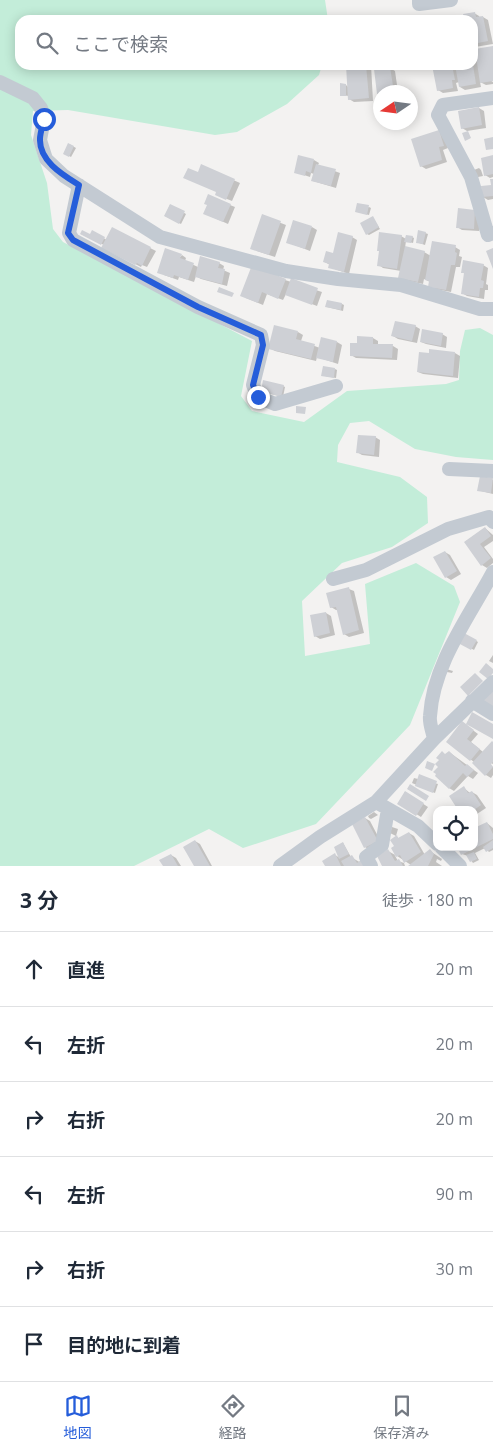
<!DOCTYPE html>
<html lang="ja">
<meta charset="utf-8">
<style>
body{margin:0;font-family:"Open Sans","Noto Sans JP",sans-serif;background:#f6f6f7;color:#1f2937}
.controls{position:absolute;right:15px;bottom:15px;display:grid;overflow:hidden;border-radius:10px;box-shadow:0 2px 12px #0003}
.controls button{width:45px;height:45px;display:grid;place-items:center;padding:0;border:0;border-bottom:1px solid #e0e1e3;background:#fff;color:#1f2937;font:25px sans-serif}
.compass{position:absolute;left:373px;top:85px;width:45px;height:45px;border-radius:50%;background:#fff;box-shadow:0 2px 12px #0003;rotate:257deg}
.stop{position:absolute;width:15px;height:15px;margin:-11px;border:4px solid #255dda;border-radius:50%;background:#fff}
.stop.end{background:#255dda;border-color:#fff;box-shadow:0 1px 5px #0008}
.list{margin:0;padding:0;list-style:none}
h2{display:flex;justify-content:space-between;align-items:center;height:65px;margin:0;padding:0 20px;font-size:21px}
h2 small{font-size:16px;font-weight:400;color:#747a83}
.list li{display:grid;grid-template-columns:32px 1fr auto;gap:15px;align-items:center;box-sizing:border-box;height:75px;padding:0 20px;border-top:1px solid #e0e1e3}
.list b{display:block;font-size:19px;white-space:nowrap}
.list em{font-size:16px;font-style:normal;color:#747a83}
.icon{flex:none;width:28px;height:28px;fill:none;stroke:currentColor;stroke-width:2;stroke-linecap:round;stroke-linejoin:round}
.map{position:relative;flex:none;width:493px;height:866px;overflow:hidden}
.search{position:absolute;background:#fff;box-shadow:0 2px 12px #0003;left:15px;right:15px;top:15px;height:55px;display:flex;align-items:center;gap:12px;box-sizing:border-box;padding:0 18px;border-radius:15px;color:#747a83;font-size:19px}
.sheet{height:515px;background:#fff}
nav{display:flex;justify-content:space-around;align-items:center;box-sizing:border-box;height:70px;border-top:1px solid #e0e1e3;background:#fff;font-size:14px;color:#747a83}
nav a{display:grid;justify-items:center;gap:2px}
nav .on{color:#255dda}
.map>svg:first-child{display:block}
.green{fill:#c3edd9}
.shadow{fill:#0003}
.building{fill:#ced0d5}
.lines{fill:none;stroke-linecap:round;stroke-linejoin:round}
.street{stroke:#c3cad2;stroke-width:14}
.route{stroke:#255dda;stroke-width:6}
</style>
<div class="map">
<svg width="493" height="866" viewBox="0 0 493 866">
<rect width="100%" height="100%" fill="#f3f2f1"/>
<path class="green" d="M0,0h325l3,20h-308v45h302l-3,10 -32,29 -50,28 -22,3 -147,-25 -35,1 -2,24 16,48 6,46 10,13 189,99 -11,55 11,15 52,11 43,-31 99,-7 13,-4 1,-29 5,-21 15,-2 13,7v125l-37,-3 -41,-8 -46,-28 -19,2 -12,22 -1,17 63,15 27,20 1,26 -36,24 -50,16 -40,38 3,55 65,-12 -5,-60 51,-21 38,23 6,16 -50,123 -94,99 -73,24 -34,-19 -75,37h-134z"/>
<path class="shadow" d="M474,13l5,3 1,2 3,-1 5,3 5,24 -18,3 -2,-1v-26h-7z
M473,55l5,3 15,21h-5l5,3v2l-7,1 -6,-3 1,5 -16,3 -5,-3 -1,-5 -3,1 2,8 -15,2 -5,-3 -4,-25h39z
M347,65h24l2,36 -19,1 -5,-3v-3l-8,-1 5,-10 2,2z
M390,68l5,3 3,21h-18v2l-1,-1 -3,-23z
M479,108l5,3 2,17 -19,3 -5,-3z
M439,132l5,3 4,13 -5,2 4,12 -21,7 -5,-3z
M69,144l7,4 -5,9 -7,-4z
M493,157v20l-3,1 -5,-3z
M314,160l5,3 -1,2 22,8 -4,15 -23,-7 1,-7 -3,-1 -1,4 -15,-5z
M202,166l38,17 -8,18 -10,-4 -5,-4z
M479,168l2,2 2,6 -5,1 -2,-1 -2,-6z
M493,180v19l-5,1 -5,-3 9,-11z
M170,205l16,9 -5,10 -16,-8z
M230,205l5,2 -7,17 -18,-8z
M369,207l2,1 -2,7 -11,-3z
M459,209l21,5 -1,17 -17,-1 -5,-3z
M263,216l23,9 -11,32 -18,-6z
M373,218l7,11 -11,6 -2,-1z
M312,227l5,3 -7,21 -23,-9z
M113,229l43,22 -9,16 -5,-2 -1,2 -33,-17 -4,-5 -23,-11 10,1 1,-3 15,8z
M425,233l3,1 -3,11 -6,-2z
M401,236l5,3 6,-2 2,1 -1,5 -7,-2 -1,7 19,4 7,4 24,-9 5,3 -1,6 3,1 -2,10h-4l-5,25 -16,-3 -5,-7 -6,-3 -1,5 -18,-4 -4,-9 -18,-3 -4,-3z
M352,237l5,3 -8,34 -20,-7 1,-2 -5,-3z
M182,255l4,3 -1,3 13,6 21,-4 5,3 -1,4 7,3 -3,13 -26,-7 -5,-3 -2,6 -15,-5 -1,3 -14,-5z
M483,265l5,3 -2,16 2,1v5h-3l-1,9 -17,-3 -5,-3 3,-19 -3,-2z
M285,280l37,12 -5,14 -31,-12 -3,6 -16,-6 -4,11 -17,-7z
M342,304l2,1 -1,6 -16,-4z
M415,326l5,3 -3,14 -19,-4 -5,-3z
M298,332l5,3 -2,6 19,7 17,-6 5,3 -4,19 -21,-7 -1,4 -41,-10 -5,-3z
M442,334l5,3 -1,11 -20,-4 -5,-2z
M359,338h14l5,3v4l15,1 5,3 -1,11 -41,-2 -5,-3 7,-10z
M455,353l5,3 -2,22 -35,-4 -5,-2z
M335,369l2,1 -1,8 -11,-2z
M283,386l2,1 -2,10 -19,-5z
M375,437l5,3 -1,17 -17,-2 -5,-3z
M481,477l12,3v14l-12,-3z
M485,528l8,7v6l-9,6 9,12v4l-6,5 -5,-3 -17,-23z
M445,552l5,3 11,19 -10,6 -5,-3z
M349,589l5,2 10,42 -15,4 -5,-3 -6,-24h-2l-5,-3z
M326,613l5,3 4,19 -15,4 -5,-3z
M464,634l14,8 -4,8 -14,-8z
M493,655v8l-4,-2z
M446,669l7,2 -1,2 -5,-1z
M466,725l12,9 -7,8 12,10 10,-9v21l-4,-2 -1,2 5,3v8l-2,3 -5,-3 -12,-13 -26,-20z
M449,752l29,21 -5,6 -5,-3 -14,15 -5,-3 -11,-20z
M414,778l24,6 -3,9 -23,-10z
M464,788l6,5 2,-1 5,3 9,13 -12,8v-6z
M405,792l23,15 -7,10 -22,-14z
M374,812l4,3 -7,4 -2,-1 -1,-2z
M365,818l5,3 12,23 -12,6 -5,-3z
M487,823l6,5v22l-4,2 -4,-4 -10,5 4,7 -6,3 -5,-7 -6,-2 12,-7z
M392,827l6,2 -2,7 -6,-3z
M409,833l5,3 11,19 5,-4 12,8 -1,2 -4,-2 -1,3 6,4h-32l1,-1 -17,-11 4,7 6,2 1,3h-21l4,-15 9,5v-19l3,2z
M195,841l5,3 12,22h-17z
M343,843l8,14 15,9h-40l9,-11 5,3z
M171,855l5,3 5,8h-17z"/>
<path class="building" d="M475,12l1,5 7,-1 5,25 -15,3v-24h-8l-2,-6z
M438,16l1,4h-17v-2z
M493,46v35l-13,2 -5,-34z
M346,65h20l3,33 -21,2z
M432,65h20l3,15h-3l1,8 -16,3z
M455,65h18l3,19 -17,3z
M390,67l4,25 -17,2 -3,-25z
M340,83l6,1v12h-6z
M479,107l3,18 -21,4 -3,-18z
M439,130l5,16 -5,1 3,13 -22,7 -9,-28z
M468,131l3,7 -6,3 -3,-8z
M493,137v12l-7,1 -2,-11z
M68,143l6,3 -5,11 -6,-3z
M298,155l16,4 -3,14 -5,-2 -1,5 -11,-3z
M493,155v19l-9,2 -3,-18z
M201,164l34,15 -9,21 -11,-5 1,-3 -33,-14 5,-10 10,4z
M316,164l20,5 -5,17 -20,-5z
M490,179h3v17l-11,1 -1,-11 10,-1z
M208,194l23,10 -8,18 -20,-8 4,-9 -3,-1z
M357,203l12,2 -2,10 -12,-3z
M170,204l15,7 -6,13 -15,-8z
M458,208l17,2 -1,19 -18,-1z
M262,214l19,7 -12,34 -19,-6z
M373,216l6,11 -13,8 -6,-12z
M293,220l19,6 -7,23 -19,-6z
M112,227l39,20 -9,19 -5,-3 -2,2 -34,-17z
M82,230l8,4 2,-4 13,7 -4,8 -21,-11z
M418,230l8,2 -3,12 -7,-1z
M338,232l15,4 -9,36 -16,-4 1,-4 -6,-2 3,-11 7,2z
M379,232l23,3 -5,34 -20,-3 2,-15h-2z
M406,235l7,1 -2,7 -7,-1z
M432,241l24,4 -1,7 2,1 -2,12h-4l-5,25 -18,-3 1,-6 -4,-1z
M405,246l20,5 -7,31 -20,-4z
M165,248l17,6 -2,4 14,5 -6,17 -14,-5 -1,3 -16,-5z
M493,248v21l-7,-18z
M200,256l20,6 -2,6 7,1 -3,15 -27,-7z
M463,260l21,4 -3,16 3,1 -1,7h-3l-1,9 -18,-3 3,-21h-3z
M252,265l34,14 -8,20 -16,-7 -4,11 -18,-7z
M291,278l27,10 -6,17 -27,-10z
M219,287l15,6 -2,4 -15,-5z
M327,300l15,3 -1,7 -16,-3z
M395,321l21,4 -4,16 -21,-5z
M274,325l24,6 -2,8 19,5 -4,15 -43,-10z
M422,329l21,4 -2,13 -21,-4z
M357,336l16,1v7h20l-1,14 -42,-2v-13h7z
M321,337l16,4 -4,21 -17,-4z
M429,349l26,3 -2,24 -36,-4 2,-20 10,1z
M323,366l12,2 -1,10 -13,-2z
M263,380l21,5 -3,12 -20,-6z
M296,406l10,1 -1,7 -9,-1z
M358,435l18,1 -2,19 -18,-2z
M480,476l13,2 -2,15 -14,-2z
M485,527l6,9 -11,8 11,14 -10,8 -17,-24z
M445,551l12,20 -12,7 -12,-21z
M349,587l10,43 -16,5 -7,-28 -6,1 -4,-15z
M326,612l4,21 -16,4 -4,-22z
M464,633l13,7 -6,10 -13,-7z
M486,663l7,6v4l-5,6 -9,-7z
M475,673l8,8 -15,15 -8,-9z
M493,688v20l-11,-6z
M472,712l21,12v15l-27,-15z
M462,721l12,9 -7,9 13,10 -10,12 -24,-19z
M492,741l1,1v20l-2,2 2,3 -8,9 -13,-13z
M442,751l3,3 4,-3 16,15 2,-2 7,6 -7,7 -4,-4 -14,16 -14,-13 1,-2 -3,-2 5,-5 -3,-3 4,-4 -3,-2z
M427,761l8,3 -3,7 -7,-3z
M419,774l18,7 -4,12 -18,-7z
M410,784l19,12 -3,5 -19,-12z
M464,786l4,7 4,-2 9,14 -7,5h-16l-9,-14z
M405,791l19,12 -8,13 -19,-12z
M365,817l13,24 -14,7 -12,-24z
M487,822l6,12v5l-32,16 -4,-8h17v-19z
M409,832l12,20 -17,11 -4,-8 -4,2 -5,-9 3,-2 -4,-6 7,-5 1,3z
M195,840l15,26h-16l-11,-19z
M493,840v8l-7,4 -3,-5z
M343,842l6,12 -10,5 -5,-12z
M388,849l7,12 4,-2 4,7h-21l-5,-10z
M430,849l4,5 -6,12h-20z
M474,852l3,7 -7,3 -4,-7z
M335,853l6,13h-16l-3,-5z
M171,854l7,12h-15l-4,-6z
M352,855l5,8 4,-3 3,6h-20l-3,-5z"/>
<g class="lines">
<path class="street" d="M419,0v4l32,-4
M0,82l33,16 8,10 3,11 -4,21 6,19 18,17 96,61 126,34 52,8 63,6 79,24h13
M493,98l-50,7 -5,10 33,62 17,58 5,-2
M79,185l-10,48 4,7 125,67 63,28 2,10 -10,40 5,12 17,7 61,-18
M449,469l44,2
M333,579l33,-9 82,-41 41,-12 4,5
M472,701l21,13
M434,739c-1,-7 -5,-15 -4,-23 3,-52 39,-99 63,-144
M437,844l-19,-18 -42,-24 58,-63 59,-57
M441,847l19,19
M280,866l40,-29 56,-35
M371,866l-5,-9 16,-12 6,-36"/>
</g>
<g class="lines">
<path class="route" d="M44,119c-1,6 -4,14 -4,20 -1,22 23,36 39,46l-11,48 5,7 125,67 63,28 2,10 -10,40 5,12"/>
</g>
</svg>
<div class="controls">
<button><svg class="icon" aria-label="locate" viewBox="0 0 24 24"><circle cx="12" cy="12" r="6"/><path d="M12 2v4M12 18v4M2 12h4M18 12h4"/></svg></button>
</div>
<svg class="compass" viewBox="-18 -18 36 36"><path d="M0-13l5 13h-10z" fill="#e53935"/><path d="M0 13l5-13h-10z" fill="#747a83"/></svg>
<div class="stop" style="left:44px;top:119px"></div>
<div class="stop end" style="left:258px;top:397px"></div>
<div class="search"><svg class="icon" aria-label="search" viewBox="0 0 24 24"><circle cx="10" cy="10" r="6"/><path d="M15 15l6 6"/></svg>ここで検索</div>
</div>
<section class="sheet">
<h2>3 分<small>徒歩 · 180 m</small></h2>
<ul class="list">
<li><svg class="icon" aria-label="ahead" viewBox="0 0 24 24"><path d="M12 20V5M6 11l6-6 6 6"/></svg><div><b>直進</b></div><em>20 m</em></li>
<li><svg class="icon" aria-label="left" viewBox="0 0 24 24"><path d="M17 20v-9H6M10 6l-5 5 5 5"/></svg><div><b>左折</b></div><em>20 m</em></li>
<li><svg class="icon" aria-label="right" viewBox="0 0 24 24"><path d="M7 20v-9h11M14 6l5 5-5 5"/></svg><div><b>右折</b></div><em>20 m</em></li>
<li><svg class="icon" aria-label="left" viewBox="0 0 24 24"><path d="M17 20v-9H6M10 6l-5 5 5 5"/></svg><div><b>左折</b></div><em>90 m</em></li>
<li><svg class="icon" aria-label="right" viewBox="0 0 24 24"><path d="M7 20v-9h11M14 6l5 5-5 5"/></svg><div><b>右折</b></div><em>30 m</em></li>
<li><svg class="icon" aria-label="arrive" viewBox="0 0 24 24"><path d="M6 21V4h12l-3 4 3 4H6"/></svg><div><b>目的地に到着</b></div></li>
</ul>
</section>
<nav>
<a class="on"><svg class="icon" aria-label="map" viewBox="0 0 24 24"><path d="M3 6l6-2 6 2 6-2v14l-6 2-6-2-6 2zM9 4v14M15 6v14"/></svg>地図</a>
<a><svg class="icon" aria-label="directions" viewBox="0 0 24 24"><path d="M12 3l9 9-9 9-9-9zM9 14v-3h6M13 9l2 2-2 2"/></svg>経路</a>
<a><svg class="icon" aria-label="saved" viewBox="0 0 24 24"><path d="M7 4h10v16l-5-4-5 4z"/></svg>保存済み</a>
</nav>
